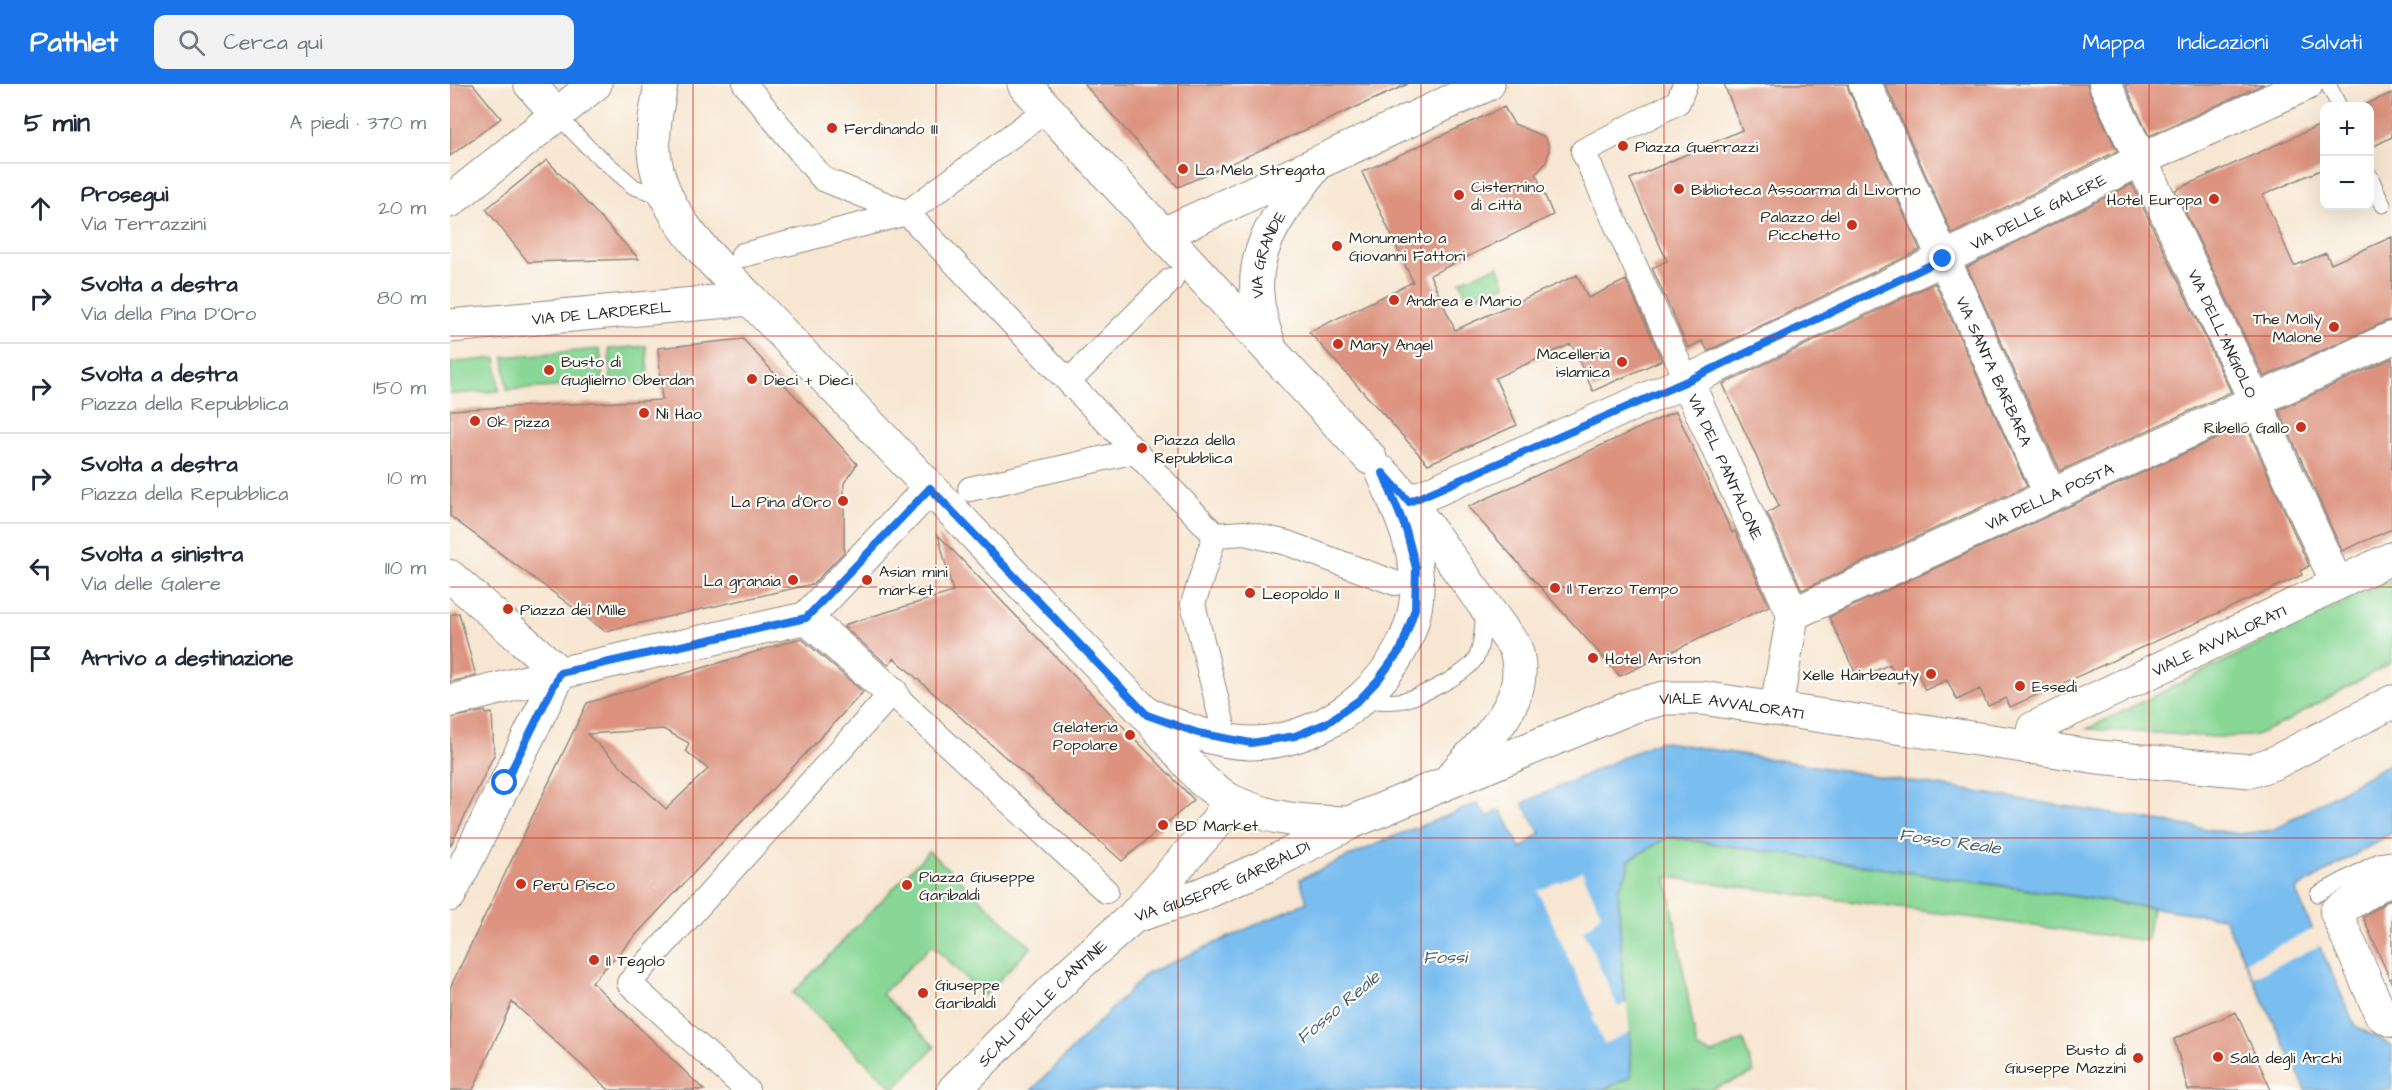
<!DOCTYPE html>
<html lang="it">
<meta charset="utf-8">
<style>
body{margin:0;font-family:"Architects Daughter",sans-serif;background:#f2f2f3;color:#1f2937}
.controls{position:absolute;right:18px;top:18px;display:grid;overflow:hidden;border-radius:12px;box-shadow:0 6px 24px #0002}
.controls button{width:54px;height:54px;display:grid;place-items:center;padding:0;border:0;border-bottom:2px solid #e0e1e3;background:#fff;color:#1f2937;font:30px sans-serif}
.stop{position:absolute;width:18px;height:18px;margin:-14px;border:4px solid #1a73e8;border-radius:50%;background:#fff}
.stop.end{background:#1a73e8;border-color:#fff;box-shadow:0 2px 6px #0008}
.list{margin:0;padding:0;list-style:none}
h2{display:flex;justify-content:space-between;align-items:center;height:78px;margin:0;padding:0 24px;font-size:26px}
h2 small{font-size:20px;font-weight:400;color:#747a83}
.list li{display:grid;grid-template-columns:39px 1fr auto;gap:18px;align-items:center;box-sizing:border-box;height:90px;padding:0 24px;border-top:2px solid #e0e1e3}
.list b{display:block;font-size:22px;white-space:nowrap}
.list p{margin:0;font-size:20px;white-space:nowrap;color:#747a83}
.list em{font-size:20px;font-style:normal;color:#747a83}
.icon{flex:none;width:33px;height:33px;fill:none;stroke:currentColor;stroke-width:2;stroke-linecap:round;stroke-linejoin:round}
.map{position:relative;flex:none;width:1942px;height:1006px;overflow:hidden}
header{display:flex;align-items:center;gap:36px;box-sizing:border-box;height:84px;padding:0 30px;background:#1a73e8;color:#fff}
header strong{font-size:28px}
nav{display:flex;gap:33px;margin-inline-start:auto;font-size:21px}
.search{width:420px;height:54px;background:#f2f2f3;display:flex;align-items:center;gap:15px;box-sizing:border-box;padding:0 21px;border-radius:12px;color:#747a83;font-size:22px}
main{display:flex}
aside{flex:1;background:#fff}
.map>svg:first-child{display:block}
.green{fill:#88d796;stroke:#5a8160;stroke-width:1.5}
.water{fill:#7abef0;stroke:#52748e;stroke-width:1.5}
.pier{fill:#f7e6d1}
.building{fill:#dc927e;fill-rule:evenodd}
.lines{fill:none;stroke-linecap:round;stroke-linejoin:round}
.service-casing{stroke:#91887e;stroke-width:17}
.pedestrian-casing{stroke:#91887e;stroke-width:26}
.minor-casing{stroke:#91887e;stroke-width:34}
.tertiary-casing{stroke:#91887e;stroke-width:35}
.secondary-casing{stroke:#91887e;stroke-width:35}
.service{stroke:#fff;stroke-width:15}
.pedestrian{stroke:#fff;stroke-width:24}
.minor{stroke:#fff;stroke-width:32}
.tertiary{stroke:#fff;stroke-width:33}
.secondary{stroke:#fff;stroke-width:33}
.route{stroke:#1a73e8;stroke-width:8}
.grid{fill:none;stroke:#c8321e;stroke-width:1.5;stroke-opacity:0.55}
.poi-dot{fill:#c8321e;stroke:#fdfcf7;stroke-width:2}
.labels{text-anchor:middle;stroke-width:4.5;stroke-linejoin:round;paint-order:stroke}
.poi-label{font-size:16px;fill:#2b2b2b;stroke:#fdfcf7;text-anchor:start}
.street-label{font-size:16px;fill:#2b2b2b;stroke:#fdfcf7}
.water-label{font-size:18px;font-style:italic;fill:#475e70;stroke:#fdfcf7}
</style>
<header>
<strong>Pathlet</strong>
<div class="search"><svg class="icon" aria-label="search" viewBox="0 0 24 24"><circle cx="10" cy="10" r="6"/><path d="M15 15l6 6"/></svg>Cerca qui</div>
<nav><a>Mappa</a><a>Indicazioni</a><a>Salvati</a></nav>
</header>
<main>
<aside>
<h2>5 min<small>A piedi · 370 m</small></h2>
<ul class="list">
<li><svg class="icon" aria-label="ahead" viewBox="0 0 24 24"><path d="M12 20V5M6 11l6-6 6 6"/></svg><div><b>Prosegui</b><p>Via Terrazzini</p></div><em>20 m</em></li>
<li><svg class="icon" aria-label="right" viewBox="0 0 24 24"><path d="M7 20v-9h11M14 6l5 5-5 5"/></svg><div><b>Svolta a destra</b><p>Via della Pina D'Oro</p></div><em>80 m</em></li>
<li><svg class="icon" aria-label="right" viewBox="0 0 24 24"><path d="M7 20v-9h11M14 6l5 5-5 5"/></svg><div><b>Svolta a destra</b><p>Piazza della Repubblica</p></div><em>150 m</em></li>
<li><svg class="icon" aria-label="right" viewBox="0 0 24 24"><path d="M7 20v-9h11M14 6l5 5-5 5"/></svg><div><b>Svolta a destra</b><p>Piazza della Repubblica</p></div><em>10 m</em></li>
<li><svg class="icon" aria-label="left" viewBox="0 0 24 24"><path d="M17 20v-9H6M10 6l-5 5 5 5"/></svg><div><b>Svolta a sinistra</b><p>Via delle Galere</p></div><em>110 m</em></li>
<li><svg class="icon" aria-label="arrive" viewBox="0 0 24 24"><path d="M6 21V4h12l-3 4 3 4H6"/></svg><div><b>Arrivo a destinazione</b></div></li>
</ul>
</aside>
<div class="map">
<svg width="1942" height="1006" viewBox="0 0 1942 1006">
<rect width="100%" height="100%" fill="#fdfcf7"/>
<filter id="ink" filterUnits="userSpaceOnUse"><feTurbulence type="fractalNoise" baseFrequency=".0167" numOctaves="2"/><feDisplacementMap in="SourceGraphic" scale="12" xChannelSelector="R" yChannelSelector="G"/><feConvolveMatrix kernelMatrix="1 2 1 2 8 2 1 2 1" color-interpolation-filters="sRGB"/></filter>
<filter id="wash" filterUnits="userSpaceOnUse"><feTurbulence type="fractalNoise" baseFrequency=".008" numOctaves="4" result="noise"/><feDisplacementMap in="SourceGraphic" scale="24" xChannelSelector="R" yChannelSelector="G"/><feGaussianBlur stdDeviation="1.35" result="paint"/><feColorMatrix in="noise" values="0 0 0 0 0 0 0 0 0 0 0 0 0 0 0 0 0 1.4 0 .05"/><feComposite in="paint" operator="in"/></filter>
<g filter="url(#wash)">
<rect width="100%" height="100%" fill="#f7e6d1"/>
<path class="green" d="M1048,182l8,19 -38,15 -8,-19z
M196,262l3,34 -38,3 -2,-34z
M150,265l3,35 -96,6 -3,-33z
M46,274l3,33 -49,3v-31z
M1942,495v83l-107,60 -32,14 -36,1 -130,-8z
M1218,753l484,71 -5,33 -480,-64 30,172 16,5 30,-14 11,33 -45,17h-107l29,-14 -1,-44 -7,-47 -5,-95 11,-22v-8z
M479,767l102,96 -47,49 -52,-51 -50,49 53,53 -41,42 -101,-96z"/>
<path class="water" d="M1209,657l579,93 35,-4 119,-68v71l-94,55 -2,4 59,134 37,20v44h-86l-82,-172 -556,-81 -39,23v8l-11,22 5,95 7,47 1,45 -29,13h-570l114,-116 161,-72 -7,-23 92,-42 85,-33 11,13 13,-7 20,39 19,-16 -17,-30z"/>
<path class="pier" d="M1132,787l19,42 -8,11 -10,6 35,77 9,-4 3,29 -26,12 -12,-26 3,-2 -57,-125z
M1866,844l7,16 -70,33 -7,-16z"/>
<g id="blocks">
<path class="building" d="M0,0h23l28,34 -51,38z
M634,0h324l-230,103z
M1274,0h123l2,7 71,159 -212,101 -6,-10 -14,7 -36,-80 15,-7 -37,-82 112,-49z
M1435,0h202l2,8 28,59 -165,83z
M1675,0h139l-115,52z
M1942,9v44l-22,11v-42h-8z
M1054,23l10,17 29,12 5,7 1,7 -3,13 -10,11 17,41 -123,60 25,55 122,-55 11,23 38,-18 36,80 -69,31 -22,-47 -76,34 22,47 -89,39 -119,-132 104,-50 -51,-110z
M1875,39v45l-62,27 31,71 32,-13 5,11 61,-27v83l-8,2 -120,55 -89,-187z
M97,76l92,99 -111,3 -42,-53z
M1682,100l99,208 -171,79 -93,-204z
M1485,199l92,203 -225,104 -35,-77 12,-7 -56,-122z
M293,255l114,125 -13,19v69l-31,32 -208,47 -155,-115v-106l212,-10 -4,-52z
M1942,274v171l-50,22 -63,-141z
M1226,327l56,122 3,-2 34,75 -149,70 -152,-169z
M1796,341l63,141 -9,5 2,4 -292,132 -4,-9 -18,8 -8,-17 -23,11 -10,-20 -22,10 -7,-16 -19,9 -9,-19 -32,15 -29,-62z
M488,451l256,265 -72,61 -228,-203 -6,7 -44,-38 3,-3 106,-32z
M9,529l17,63 -26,6v-67z
M351,554l62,54 -271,290 112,108h-95l-97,-88 -39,88h-23v-102l137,-285zM213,645l26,14 -3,8 22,18 -42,40 -79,-75z
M35,627l1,3 6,-1 2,42 -44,92v-129z
M1942,814v86l-29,-67z
M1786,928l35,78h-83l-14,-51z"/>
</g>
</g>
<g filter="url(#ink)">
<use href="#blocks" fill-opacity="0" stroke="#91887e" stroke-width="1.5"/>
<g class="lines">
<defs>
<path id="service" d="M1878,0l11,22
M107,31l30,31 47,41 30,10
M1920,92l13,29
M912,616c14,1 28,3 42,0 19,-5 62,-25 72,-42 7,-13 6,-32 8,-46
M1868,810l61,-33 13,-2"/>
<path id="pedestrian" d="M295,0l78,95 84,34 308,322 30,-2 42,10 108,40
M1235,0l-7,18 -95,49 104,230
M293,171l164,-42 131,-97
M619,297l102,-101
M520,405l165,-38
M765,451l-22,69 29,118
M297,1006l-118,-107 263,-290 214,198"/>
<g id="minor">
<path d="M80,0l27,31"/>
<path id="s1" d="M1415,0l185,410"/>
<path id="s2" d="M1655,0l150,317 82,183"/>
<path id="s3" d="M1237,297l106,233"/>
<path id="s4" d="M959,418l278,-121 256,-122 197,-99 167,-76"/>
<path d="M0,492l110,97"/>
<path id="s5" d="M1343,530l599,-276"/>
<path d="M356,534l86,75"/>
<path d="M0,617l110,-28 246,-55 124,-130"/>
<path d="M1326,625l17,-95"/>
<path id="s6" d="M1579,664l4,-20 359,-170"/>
<path d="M1942,793l-56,35 45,103 11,6"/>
<path d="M0,811l110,-222"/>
</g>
<g id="tertiary">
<path d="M211,0c-4,22 -9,46 -7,68 6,62 56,106 96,147"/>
<path d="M938,394l21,24 106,145c19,54 -31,93 -63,130"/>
<path id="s7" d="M685,832l65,-21 66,-29 80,-41"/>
<path id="s8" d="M504,1006l118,-119 61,-54 81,-92 11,-17 2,-9c44,21 74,23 122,24l285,-117 30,-8h38l396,59 152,14 24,-8 118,-61"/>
</g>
<g id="secondary">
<path d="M574,0l346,374"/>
<path d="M0,117l145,-117"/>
<path d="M714,150l324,-150"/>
<path id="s9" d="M0,242l300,-27 397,416 55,65 25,19"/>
<path id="s10" d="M819,260c-30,-79 -2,-115 45,-176"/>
<path d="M699,631c32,13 66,27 101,28 80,1 164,-71 167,-152 1,-42 -19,-81 -34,-118"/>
</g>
</defs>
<use href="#service" class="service-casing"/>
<use href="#pedestrian" class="pedestrian-casing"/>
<use href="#minor" class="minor-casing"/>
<use href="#tertiary" class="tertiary-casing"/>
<use href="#secondary" class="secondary-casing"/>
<use href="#service" class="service"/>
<use href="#pedestrian" class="pedestrian"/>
<use href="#minor" class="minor"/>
<use href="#tertiary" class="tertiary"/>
<use href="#secondary" class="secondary"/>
</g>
</g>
<g class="lines" filter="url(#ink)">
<path class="route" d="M55,699l55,-110 246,-55 124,-130 217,227 51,18 53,10 44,-7 32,-13 32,-23 19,-20 23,-31 14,-40 1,-41 -10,-38 -23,-57 26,29 278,-121 256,-122"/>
</g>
<path class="grid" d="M243,0v1006M486,0v1006M728,0v1006M971,0v1006M1214,0v1006M1456,0v1006M1699,0v1006M0,252h1942M0,503h1942M0,754h1942"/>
<g class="poi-dot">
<circle cx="382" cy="44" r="6"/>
<circle cx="1173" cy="62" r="6"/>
<circle cx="733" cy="85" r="6"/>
<circle cx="1229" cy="105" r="6"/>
<circle cx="1009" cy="111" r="6"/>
<circle cx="1764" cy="115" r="6"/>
<circle cx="1402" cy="141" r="6"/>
<circle cx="887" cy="162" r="6"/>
<circle cx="944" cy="216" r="6"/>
<circle cx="1884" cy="243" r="6"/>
<circle cx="888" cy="260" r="6"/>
<circle cx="1172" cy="278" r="6"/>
<circle cx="99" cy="286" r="6"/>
<circle cx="302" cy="295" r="6"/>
<circle cx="194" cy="329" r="6"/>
<circle cx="25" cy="337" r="6"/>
<circle cx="1851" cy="343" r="6"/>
<circle cx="692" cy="364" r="6"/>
<circle cx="393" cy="417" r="6"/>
<circle cx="343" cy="496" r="6"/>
<circle cx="417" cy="496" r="6"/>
<circle cx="1105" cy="504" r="6"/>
<circle cx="800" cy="509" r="6"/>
<circle cx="58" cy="525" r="6"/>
<circle cx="1143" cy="574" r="6"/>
<circle cx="1481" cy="590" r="6"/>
<circle cx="1570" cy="602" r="6"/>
<circle cx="680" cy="651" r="6"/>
<circle cx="713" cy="741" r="6"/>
<circle cx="71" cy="800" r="6"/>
<circle cx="457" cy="801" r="6"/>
<circle cx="144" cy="876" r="6"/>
<circle cx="473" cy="909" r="6"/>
<circle cx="1768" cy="973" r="6"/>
<circle cx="1688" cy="974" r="6"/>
</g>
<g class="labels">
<g class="poi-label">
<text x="394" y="50">Ferdinando III</text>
<text x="1185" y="68">Piazza Guerrazzi</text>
<text x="745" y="91">La Mela Stregata</text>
<text x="1021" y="108">Cisternino<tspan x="1021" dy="18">di città</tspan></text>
<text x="1241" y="111">Biblioteca Assoarma di Livorno</text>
<text x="1752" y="121" text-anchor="end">Hotel Europa</text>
<text x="1390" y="138" text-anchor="end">Palazzo del<tspan x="1390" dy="18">Picchetto</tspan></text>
<text x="899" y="159">Monumento a<tspan x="899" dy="18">Giovanni Fattori</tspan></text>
<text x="956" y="222">Andrea e Mario</text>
<text x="1872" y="240" text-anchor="end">The Molly<tspan x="1872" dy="18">Malone</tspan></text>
<text x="900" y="266">Mary Angel</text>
<text x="1160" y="275" text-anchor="end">Macelleria<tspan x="1160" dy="18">islamica</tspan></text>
<text x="111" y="283">Busto di<tspan x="111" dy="18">Guglielmo Oberdan</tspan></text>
<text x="314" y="301">Dieci + Dieci</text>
<text x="206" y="335">Ni Hao</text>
<text x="37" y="343">Ok pizza</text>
<text x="1839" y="349" text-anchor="end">Ribello Gallo</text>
<text x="704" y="361">Piazza della<tspan x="704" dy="18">Repubblica</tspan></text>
<text x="381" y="423" text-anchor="end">La Pina d'Oro</text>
<text x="429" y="493">Asian mini<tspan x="429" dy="18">market</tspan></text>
<text x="331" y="502" text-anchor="end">La granaia</text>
<text x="1117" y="510">Il Terzo Tempo</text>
<text x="812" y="515">Leopoldo II</text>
<text x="70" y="531">Piazza dei Mille</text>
<text x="1155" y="580">Hotel Ariston</text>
<text x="1469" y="596" text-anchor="end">Xelle Hairbeauty</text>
<text x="1582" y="608">Essedi</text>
<text x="668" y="648" text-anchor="end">Gelateria<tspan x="668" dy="18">Popolare</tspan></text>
<text x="725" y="747">BD Market</text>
<text x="469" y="798">Piazza Giuseppe<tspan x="469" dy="18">Garibaldi</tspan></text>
<text x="83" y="806">Perù Pisco</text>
<text x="156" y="882">Il Tegolo</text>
<text x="485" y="906">Giuseppe<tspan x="485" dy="18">Garibaldi</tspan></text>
<text x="1676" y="971" text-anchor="end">Busto di<tspan x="1676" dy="18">Giuseppe Mazzini</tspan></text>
<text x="1780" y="979">Sala degli Archi</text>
</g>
<g class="street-label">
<text dy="6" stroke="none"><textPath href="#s4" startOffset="693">VIA DELLE GALERE</textPath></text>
<text dy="6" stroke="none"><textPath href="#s10" startOffset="93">VIA GRANDE</textPath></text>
<text dy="6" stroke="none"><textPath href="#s9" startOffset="152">VIA DE LARDEREL</textPath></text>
<text dy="6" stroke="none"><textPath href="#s2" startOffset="276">VIA DELL'ANGIOLO</textPath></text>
<text dy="6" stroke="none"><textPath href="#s1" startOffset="315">VIA SANTA BARBARA</textPath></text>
<text dy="6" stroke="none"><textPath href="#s3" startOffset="94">VIA DEL PANTALONE</textPath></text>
<text dy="6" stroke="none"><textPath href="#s5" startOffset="282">VIA DELLA POSTA</textPath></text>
<text dy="6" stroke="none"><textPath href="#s6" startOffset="226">VIALE AVVALORATI</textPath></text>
<text dy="6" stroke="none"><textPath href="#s8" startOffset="934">VIALE AVVALORATI</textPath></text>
<text dy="6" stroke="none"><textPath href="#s7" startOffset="94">VIA GIUSEPPE GARIBALDI</textPath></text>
<text dy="6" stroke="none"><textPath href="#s8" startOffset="124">SCALI DELLE CANTINE</textPath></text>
</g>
<g class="water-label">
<text transform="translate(1500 757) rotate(8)" y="6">Fosso Reale</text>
<text x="995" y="879">Fossi</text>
<text transform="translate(888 923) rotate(-40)" y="6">Fosso Reale</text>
</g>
</g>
</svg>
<div class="controls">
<button>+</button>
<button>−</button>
</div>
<div class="stop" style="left:55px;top:699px"></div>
<div class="stop end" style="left:1493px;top:175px"></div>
</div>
</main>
